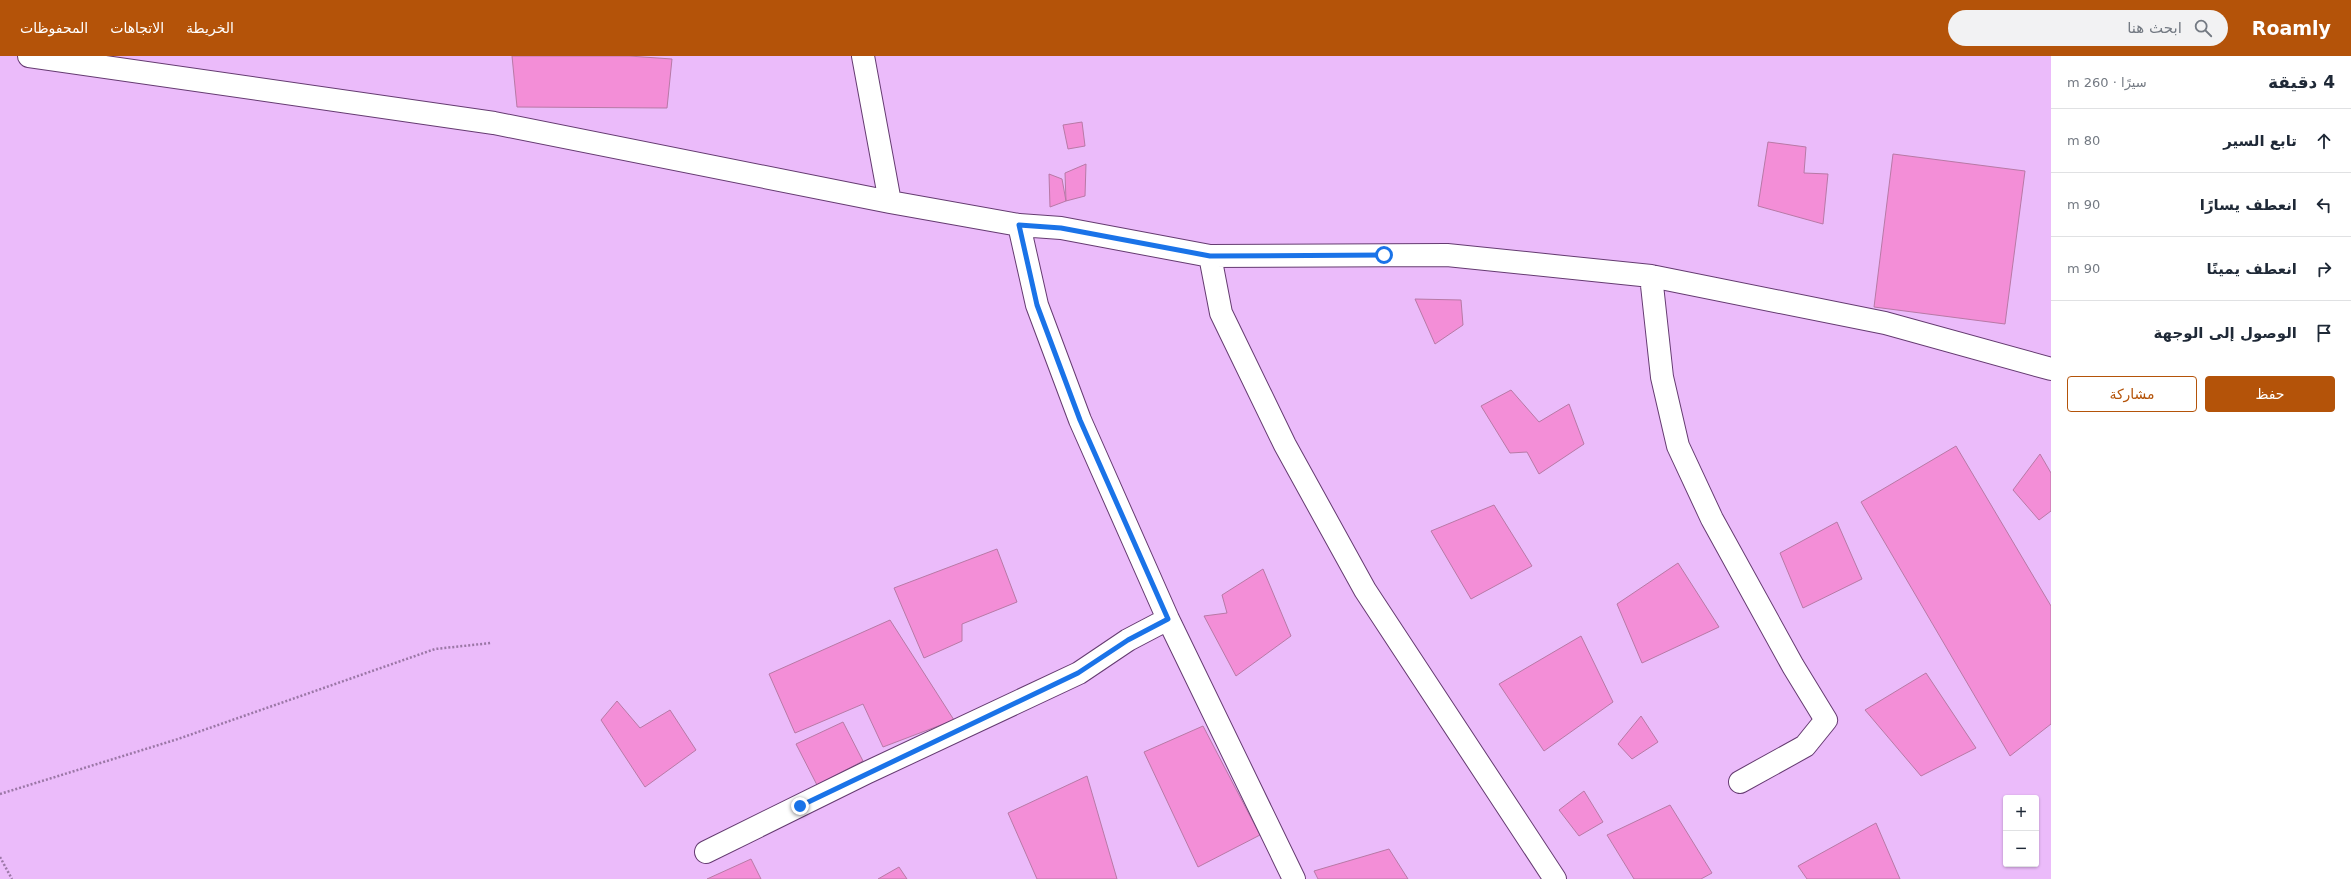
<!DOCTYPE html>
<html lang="ar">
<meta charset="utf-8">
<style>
body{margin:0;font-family:"DejaVu Sans",Cairo,sans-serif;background:#f2f2f3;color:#1f2937;direction:rtl}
.controls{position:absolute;right:12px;bottom:12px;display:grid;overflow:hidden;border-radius:4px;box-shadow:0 1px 3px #0004}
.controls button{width:36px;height:36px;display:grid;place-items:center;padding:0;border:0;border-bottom:1px solid #e0e1e3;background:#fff;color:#1f2937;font:20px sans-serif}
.stop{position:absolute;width:12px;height:12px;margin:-9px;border:3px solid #1a73e8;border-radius:50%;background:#fff}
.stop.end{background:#1a73e8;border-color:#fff;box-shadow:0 1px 4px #0008}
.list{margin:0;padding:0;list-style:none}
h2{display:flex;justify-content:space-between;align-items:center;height:52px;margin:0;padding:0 16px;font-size:17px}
h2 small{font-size:13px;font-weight:400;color:#747a83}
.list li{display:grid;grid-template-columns:26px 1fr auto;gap:12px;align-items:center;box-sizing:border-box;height:64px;padding:0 16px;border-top:1px solid #e0e1e3}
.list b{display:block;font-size:15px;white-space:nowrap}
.list em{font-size:13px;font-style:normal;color:#747a83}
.actions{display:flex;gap:8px;padding:12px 16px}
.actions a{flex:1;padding:9px 0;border:1px solid #b45309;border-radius:4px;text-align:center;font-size:14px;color:#b45309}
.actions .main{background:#b45309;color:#fff}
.icon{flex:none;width:22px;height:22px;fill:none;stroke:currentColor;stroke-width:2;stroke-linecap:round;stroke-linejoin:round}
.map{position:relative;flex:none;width:2051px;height:823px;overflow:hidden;direction:ltr}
header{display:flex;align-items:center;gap:24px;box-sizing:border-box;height:56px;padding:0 20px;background:#b45309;color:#fff}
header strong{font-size:19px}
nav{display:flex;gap:22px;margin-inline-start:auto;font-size:14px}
.search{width:280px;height:36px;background:#f2f2f3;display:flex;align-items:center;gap:10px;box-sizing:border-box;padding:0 14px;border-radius:22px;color:#747a83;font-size:15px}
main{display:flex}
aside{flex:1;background:#fff}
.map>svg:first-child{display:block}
.building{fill:#f38ed7;stroke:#b879a6}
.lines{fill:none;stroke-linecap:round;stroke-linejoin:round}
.minor-casing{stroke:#653b71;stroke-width:24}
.path{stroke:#9b77a6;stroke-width:2.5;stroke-dasharray:2 2;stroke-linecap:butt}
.minor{stroke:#fff;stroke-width:22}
.route{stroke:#1a73e8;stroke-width:5}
</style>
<header>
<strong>Roamly</strong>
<div class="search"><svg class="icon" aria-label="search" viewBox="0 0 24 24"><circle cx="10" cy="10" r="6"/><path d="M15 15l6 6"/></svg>ابحث هنا</div>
<nav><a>الخريطة</a><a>الاتجاهات</a><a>المحفوظات</a></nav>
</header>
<main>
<aside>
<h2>4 دقيقة<small>سيرًا · 260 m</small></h2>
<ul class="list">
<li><svg class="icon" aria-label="ahead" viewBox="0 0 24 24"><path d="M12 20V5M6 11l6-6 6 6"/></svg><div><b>تابع السير</b></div><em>80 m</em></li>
<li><svg class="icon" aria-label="left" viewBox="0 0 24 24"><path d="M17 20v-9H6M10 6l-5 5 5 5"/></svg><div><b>انعطف يسارًا</b></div><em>90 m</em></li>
<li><svg class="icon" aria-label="right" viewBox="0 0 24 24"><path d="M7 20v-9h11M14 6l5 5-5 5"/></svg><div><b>انعطف يمينًا</b></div><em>90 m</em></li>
<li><svg class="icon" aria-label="arrive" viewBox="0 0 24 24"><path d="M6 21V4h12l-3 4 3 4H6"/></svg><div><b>الوصول إلى الوجهة</b></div></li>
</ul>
<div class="actions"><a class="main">حفظ</a><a>مشاركة</a></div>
</aside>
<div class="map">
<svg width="2051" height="823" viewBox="0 0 2051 823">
<rect width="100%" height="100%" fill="#ebbbfa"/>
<path class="building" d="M512,0h117l43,3 -5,49 -150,-1z
M1082,66l3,24 -17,3 -5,-24z
M1768,86l38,5 -2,26 24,1 -5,50 -65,-18z
M1893,98l132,17 -20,153 -131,-17z
M1086,108l-1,32 -19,5 -1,-28z
M1049,118l13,5 4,22 -16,6z
M1415,243l46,1 2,25 -28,19z
M1511,334l28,32 30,-18 15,40 -45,30 -12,-22 -17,1 -29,-47z
M1956,390l95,160v118l-41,32 -149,-254z
M2040,398l11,19v38l-12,9 -26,-30z
M1494,449l38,61 -61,33 -40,-68z
M1837,466l25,57 -59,29 -23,-55z
M997,493l20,53 -55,22v17l-38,17 -30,-70z
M1678,507l41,64 -77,36 -25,-59z
M1263,513l28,67 -55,40 -32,-60 23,-3 -5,-18z
M890,564l64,100 -71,27 -20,-43 -68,29 -26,-59z
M1581,580l32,66 -69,49 -45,-67z
M1926,617l50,75 -55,28 -56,-66z
M617,645l23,27 30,-18 26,40 -51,37 -44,-67z
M1641,660l17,26 -26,17 -14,-15z
M843,666l20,39 -46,24 -21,-41z
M1203,670l57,109 -62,32 -54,-115z
M1087,720l30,103h-80l-29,-66z
M1584,735l19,31 -24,14 -20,-26z
M1670,749l42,68 -11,6h-67l-27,-44z
M1876,767l24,56h-93l-9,-13z
M1389,793l19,30h-90l-4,-8z
M751,803l10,20h-54z
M899,811l8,12h-29z"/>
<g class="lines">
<defs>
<path id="minor" d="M29,0l465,67 396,79 129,23 42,3 149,28 237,-1 204,21 234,47 166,46
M863,0l27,146
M1019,169l18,80 43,115 88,199 126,260
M1210,200l11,57 64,132 80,145 190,289
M1651,220l11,101 16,69 34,73 81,147 33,54 -21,26 -65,36
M706,796l160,-79 213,-100 49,-33 40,-21"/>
</defs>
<use href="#minor" class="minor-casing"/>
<path class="path" d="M0,738l178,-55 257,-90 56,-6
M0,801l12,22"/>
<use href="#minor" class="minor"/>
</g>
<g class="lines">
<path class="route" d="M800,750l278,-133 50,-33 40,-21 -88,-199 -43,-115 -18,-80 42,3 149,28 174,-1"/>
</g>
</svg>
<div class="controls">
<button>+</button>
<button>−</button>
</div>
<div class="stop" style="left:1384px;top:199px"></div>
<div class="stop end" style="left:800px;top:750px"></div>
</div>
</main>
